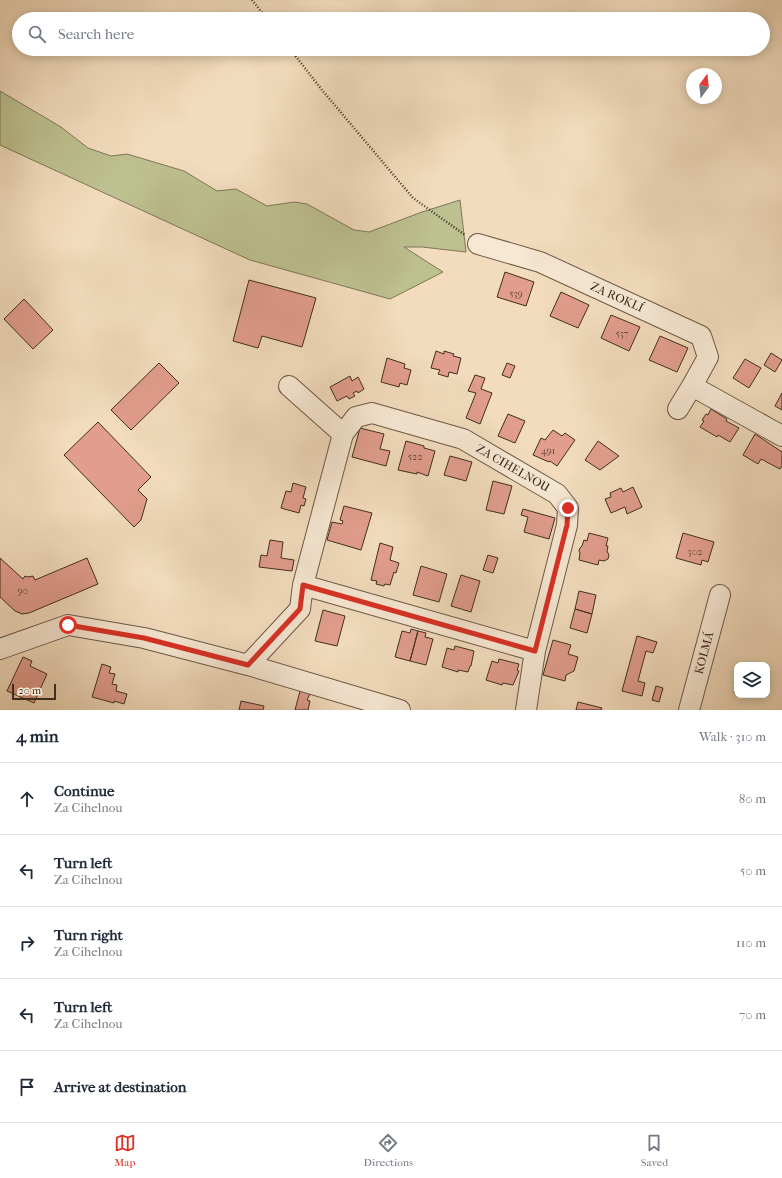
<!DOCTYPE html>
<meta charset="utf-8">
<style>
body{margin:0;font-family:"IM FELL French Canon",serif;background:#f6f6f7;color:#1f2937}
.controls{position:absolute;right:12px;bottom:12px;display:grid;overflow:hidden;border-radius:8px;box-shadow:0 2px 10px #0003}
.controls button{width:36px;height:36px;display:grid;place-items:center;padding:0;border:0;border-bottom:1px solid #e0e1e3;background:#fff;color:#1f2937;font:20px sans-serif}
.compass{position:absolute;left:686px;top:68px;width:36px;height:36px;border-radius:50%;background:#fff;box-shadow:0 2px 10px #0003;rotate:15deg}
.scale{position:absolute;left:12px;bottom:10px;width:44px;box-sizing:border-box;padding-left:4px;border:2px solid #412d20;border-top:0;font-size:11px;line-height:14px;white-space:nowrap;color:#412d20;-webkit-text-stroke:3px #f7e8d4;paint-order:stroke}
.stop{position:absolute;width:12px;height:12px;margin:-9px;border:3px solid #d93025;border-radius:50%;background:#fff}
.stop.end{background:#d93025;border-color:#fff;box-shadow:0 1px 4px #0008}
.list{margin:0;padding:0;list-style:none}
h2{display:flex;justify-content:space-between;align-items:center;height:52px;margin:0;padding:0 16px;font-size:17px}
h2 small{font-size:13px;font-weight:400;color:#747a83}
.list li{display:grid;grid-template-columns:26px 1fr auto;gap:12px;align-items:center;box-sizing:border-box;height:72px;padding:0 16px;border-top:1px solid #e0e1e3}
.list b{display:block;font-size:15px;white-space:nowrap}
.list p{margin:0;font-size:13px;white-space:nowrap;color:#747a83}
.list em{font-size:13px;font-style:normal;color:#747a83}
.icon{flex:none;width:22px;height:22px;fill:none;stroke:currentColor;stroke-width:2;stroke-linecap:round;stroke-linejoin:round}
.map{position:relative;flex:none;width:782px;height:710px;overflow:hidden}
.search{position:absolute;background:#fff;box-shadow:0 2px 10px #0003;left:12px;right:12px;top:12px;height:44px;display:flex;align-items:center;gap:10px;box-sizing:border-box;padding:0 14px;border-radius:22px;color:#747a83;font-size:15px}
.sheet{height:412px;background:#fff}
nav{display:flex;justify-content:space-around;align-items:center;box-sizing:border-box;height:56px;border-top:1px solid #e0e1e3;background:#fff;font-size:11px;color:#747a83}
nav a{display:grid;justify-items:center;gap:2px}
nav .on{color:#d93025}
.map>svg:first-child{display:block}
.green{fill:#bdc08f;stroke:#7f7658}
.building{fill:#e19d8d;stroke:#412d20}
.lines{fill:none;stroke-linecap:round;stroke-linejoin:round}
.minor-casing{stroke:#6d5947;stroke-width:22}
.path{stroke:#412d20;stroke-width:2.5;stroke-dasharray:1 2;stroke-linecap:butt}
.minor{stroke:#f7e8d4;stroke-width:20}
.route{stroke:#d93025;stroke-width:5}
.labels{text-anchor:middle;stroke-width:3;stroke-linejoin:round;paint-order:stroke}
.number-label{font-size:10px;fill:#69493b}
.street-label{font-size:12px;fill:#412d20;stroke:#f7e8d4}
</style>
<div class="map">
<svg width="782" height="710" viewBox="0 0 782 710">
<rect width="100%" height="100%" fill="#f2dcbd"/>
<filter id="stains"><feTurbulence type="fractalNoise" baseFrequency=".005" numOctaves="4"/><feColorMatrix values="0 0 0 0 .2 0 0 0 0 .09 0 0 0 0 .02 0 0 0 .5 -.17"/></filter>
<radialGradient id="worn" r=".72"><stop offset=".6" stop-color="#630" stop-opacity="0"/><stop offset="1" stop-color="#630" stop-opacity=".3"/></radialGradient>
<path class="green" d="M0,91l61,36 27,21 23,8 16,-2 57,17 33,20 19,-2 31,17 27,-4 13,2 47,26 15,2 53,-20 38,-12 6,52 -44,-5h-18l39,25 -53,27 -140,-39 -250,-115z"/>
<path class="building" d="M505,272l29,10 -8,24 -29,-9z
M249,280l67,18 -14,49 -40,-11 -4,12 -25,-7z
M561,292l28,13 -11,23 -28,-12z
M24,299l29,31 -20,19 -29,-30z
M611,315l29,12 -11,24 -28,-13z
M660,336l28,12 -11,24 -28,-12z
M436,351l8,3v-3l10,3 -1,2 8,2 -4,16 -8,-2 -1,5 -10,-3 2,-4 -9,-2z
M771,353l11,7 -7,12 -11,-7z
M387,358l18,6 -1,4 7,2 -4,15 -7,-2 -1,4 -18,-5z
M745,359l16,9 -12,20 -16,-10z
M159,363l20,20 -48,47 -20,-20z
M507,363l8,3 -5,12 -8,-3z
M475,375l10,3 -4,11 11,4 -12,31 -14,-6 10,-25 -8,-2z
M350,376l2,5 6,-4 6,12 -6,4 -1,-2 -4,2 2,3 -6,3 -2,-3 -10,5 -7,-14z
M782,393v17l-7,-4z
M711,409l16,10 -1,2 13,7 -9,14 -12,-7 -1,2 -17,-10 4,-6 -2,-1 4,-6 2,1z
M508,414l17,7 -10,22 -17,-7z
M98,422l53,55 -13,13 9,9 -6,21 -7,7 -70,-72z
M360,428l24,6 -4,15 10,2 -4,15 -34,-9z
M553,430l9,6 3,-3 10,7 -18,26 -7,-5 -1,1 -16,-7 8,-17 4,2z
M755,434l27,18v14l-2,3 -19,-10 -3,5 -15,-9z
M406,441l18,5v2l11,3 -7,25 -11,-4v2l-19,-4z
M598,441l21,15 -19,14 -15,-10z
M450,456l22,6 -6,19 -22,-6z
M493,481l19,5 -8,28 -18,-4z
M293,483l13,4 -3,11 3,1 -2,7 -3,-1 -2,8 -18,-5 5,-17 5,1z
M633,487l9,20 -15,7 -2,-7 -14,6 -6,-14 6,-2 -1,-4 11,-5 2,4z
M344,506l28,7 -11,37 -34,-10 5,-18 10,2 1,-3 -3,-1z
M523,509l32,9 -6,21 -25,-7 4,-15 -7,-2z
M589,533l19,5 -2,8h2l-1,5 2,4 -1,4 -4,2 -5,-1 -1,5 -19,-5 1,-7 -1,-2 1,-3 2,-2 2,-6 3,1z
M683,533l31,9 -6,20 -6,-2 -1,5 -25,-7z
M270,540l13,2 -2,16 13,2 -2,11 -33,-4 2,-12 6,1z
M380,543l13,4 -3,13 9,3 -3,10 -2,-1 -4,13 -5,-1 -1,2 -8,-2 1,-3 -6,-1z
M488,555l10,3 -5,15 -10,-3z
M0,558l23,21 2,-3 3,1 5,-1 2,4 52,-22 11,26 -69,29 -7,1 -7,-3 -15,-14z
M421,566l26,8 -8,28 -26,-7z
M461,575l19,6 -9,31 -20,-6z
M579,591l17,4 -4,19 -17,-5z
M575,609l17,5 -5,19 -17,-5z
M323,610l22,6 -8,30 -22,-5z
M411,629l7,2 -8,30 -15,-4 7,-26 8,2z
M418,631l8,2 -1,4 8,2 -7,26 -16,-4z
M637,636l20,6 -4,11 -7,-2 -8,30 7,2 -3,13 -20,-5z
M553,640l18,5 -3,9 10,3 -4,14 -8,4 -1,6 -22,-6z
M455,646l19,5 -3,15h-1l-2,6 -10,-2v2l-16,-5 5,-19 7,2z
M23,657l9,4 -2,5 17,8 -13,29 -27,-12z
M499,659l20,5 -2,6 2,1 -6,14 -10,-2 -1,2 -16,-5 6,-19 6,2z
M102,664l9,3 -2,6 6,1 -3,10 5,1 -1,6 11,3 -3,10 -10,-3v2l-22,-6z
M737,679v14h-3l2,-7 -2,-3 1,-3z
M656,686l7,2 -4,14 -7,-2z
M300,691l10,3 -3,6 3,1 -2,9h-13z
M241,701l23,5 -1,4h-24z
M578,702l24,6 -1,2h-25z"/>
<g class="lines">
<defs>
<path id="minor" d="M478,244l62,18 161,74 7,21 -16,29 90,50
M289,386l54,48
M678,409l14,-23
M303,585l232,66
M0,649l68,-24 76,13 104,27 152,45
M248,665l52,-56 3,-24 40,-151 13,-17 16,-4 91,26 94,55 11,14 -1,17 -32,126 -9,59
M689,710l31,-115"/>
</defs>
<use href="#minor" class="minor-casing"/>
<path class="path" d="M252,0l15,19
M290,49l32,41 91,108 52,37"/>
<use href="#minor" class="minor"/>
</g>
<g class="lines">
<path class="route" d="M68,625l76,13 104,27 52,-56 3,-24 232,66 32,-126 1,-17"/>
</g>
<g class="labels">
<g class="number-label">
<text x="516" y="297">539</text>
<text x="622" y="337">537</text>
<text x="548" y="454">491</text>
<text x="415" y="460">522</text>
<text x="695" y="555">302</text>
<text x="23" y="594">90</text>
</g>
<g class="street-label">
<text transform="translate(617 297) rotate(24)" y="4">ZA ROKLÍ</text>
<text transform="translate(513 468) rotate(30)" y="4">ZA CIHELNOU</text>
<text transform="translate(704 653) rotate(-75)" y="4">KOLMÁ</text>
</g>
</g>
<rect width="100%" height="100%" filter="url(#stains)"/>
<rect width="100%" height="100%" fill="url(#worn)"/>
</svg>
<div class="controls">
<button><svg class="icon" aria-label="layers" viewBox="0 0 24 24"><path d="M12 4l9 5-9 5-9-5zM3 14l9 5 9-5"/></svg></button>
</div>
<svg class="compass" viewBox="-18 -18 36 36"><path d="M0-13l5 13h-10z" fill="#e53935"/><path d="M0 13l5-13h-10z" fill="#747a83"/></svg>
<div class="scale">20 m</div>
<div class="stop" style="left:68px;top:625px"></div>
<div class="stop end" style="left:568px;top:508px"></div>
<div class="search"><svg class="icon" aria-label="search" viewBox="0 0 24 24"><circle cx="10" cy="10" r="6"/><path d="M15 15l6 6"/></svg>Search here</div>
</div>
<section class="sheet">
<h2>4 min<small>Walk · 310 m</small></h2>
<ul class="list">
<li><svg class="icon" aria-label="ahead" viewBox="0 0 24 24"><path d="M12 20V5M6 11l6-6 6 6"/></svg><div><b>Continue</b><p>Za Cihelnou</p></div><em>80 m</em></li>
<li><svg class="icon" aria-label="left" viewBox="0 0 24 24"><path d="M17 20v-9H6M10 6l-5 5 5 5"/></svg><div><b>Turn left</b><p>Za Cihelnou</p></div><em>50 m</em></li>
<li><svg class="icon" aria-label="right" viewBox="0 0 24 24"><path d="M7 20v-9h11M14 6l5 5-5 5"/></svg><div><b>Turn right</b><p>Za Cihelnou</p></div><em>110 m</em></li>
<li><svg class="icon" aria-label="left" viewBox="0 0 24 24"><path d="M17 20v-9H6M10 6l-5 5 5 5"/></svg><div><b>Turn left</b><p>Za Cihelnou</p></div><em>70 m</em></li>
<li><svg class="icon" aria-label="arrive" viewBox="0 0 24 24"><path d="M6 21V4h12l-3 4 3 4H6"/></svg><div><b>Arrive at destination</b></div></li>
</ul>
</section>
<nav>
<a class="on"><svg class="icon" aria-label="map" viewBox="0 0 24 24"><path d="M3 6l6-2 6 2 6-2v14l-6 2-6-2-6 2zM9 4v14M15 6v14"/></svg>Map</a>
<a><svg class="icon" aria-label="directions" viewBox="0 0 24 24"><path d="M12 3l9 9-9 9-9-9zM9 14v-3h6M13 9l2 2-2 2"/></svg>Directions</a>
<a><svg class="icon" aria-label="saved" viewBox="0 0 24 24"><path d="M7 4h10v16l-5-4-5 4z"/></svg>Saved</a>
</nav>
